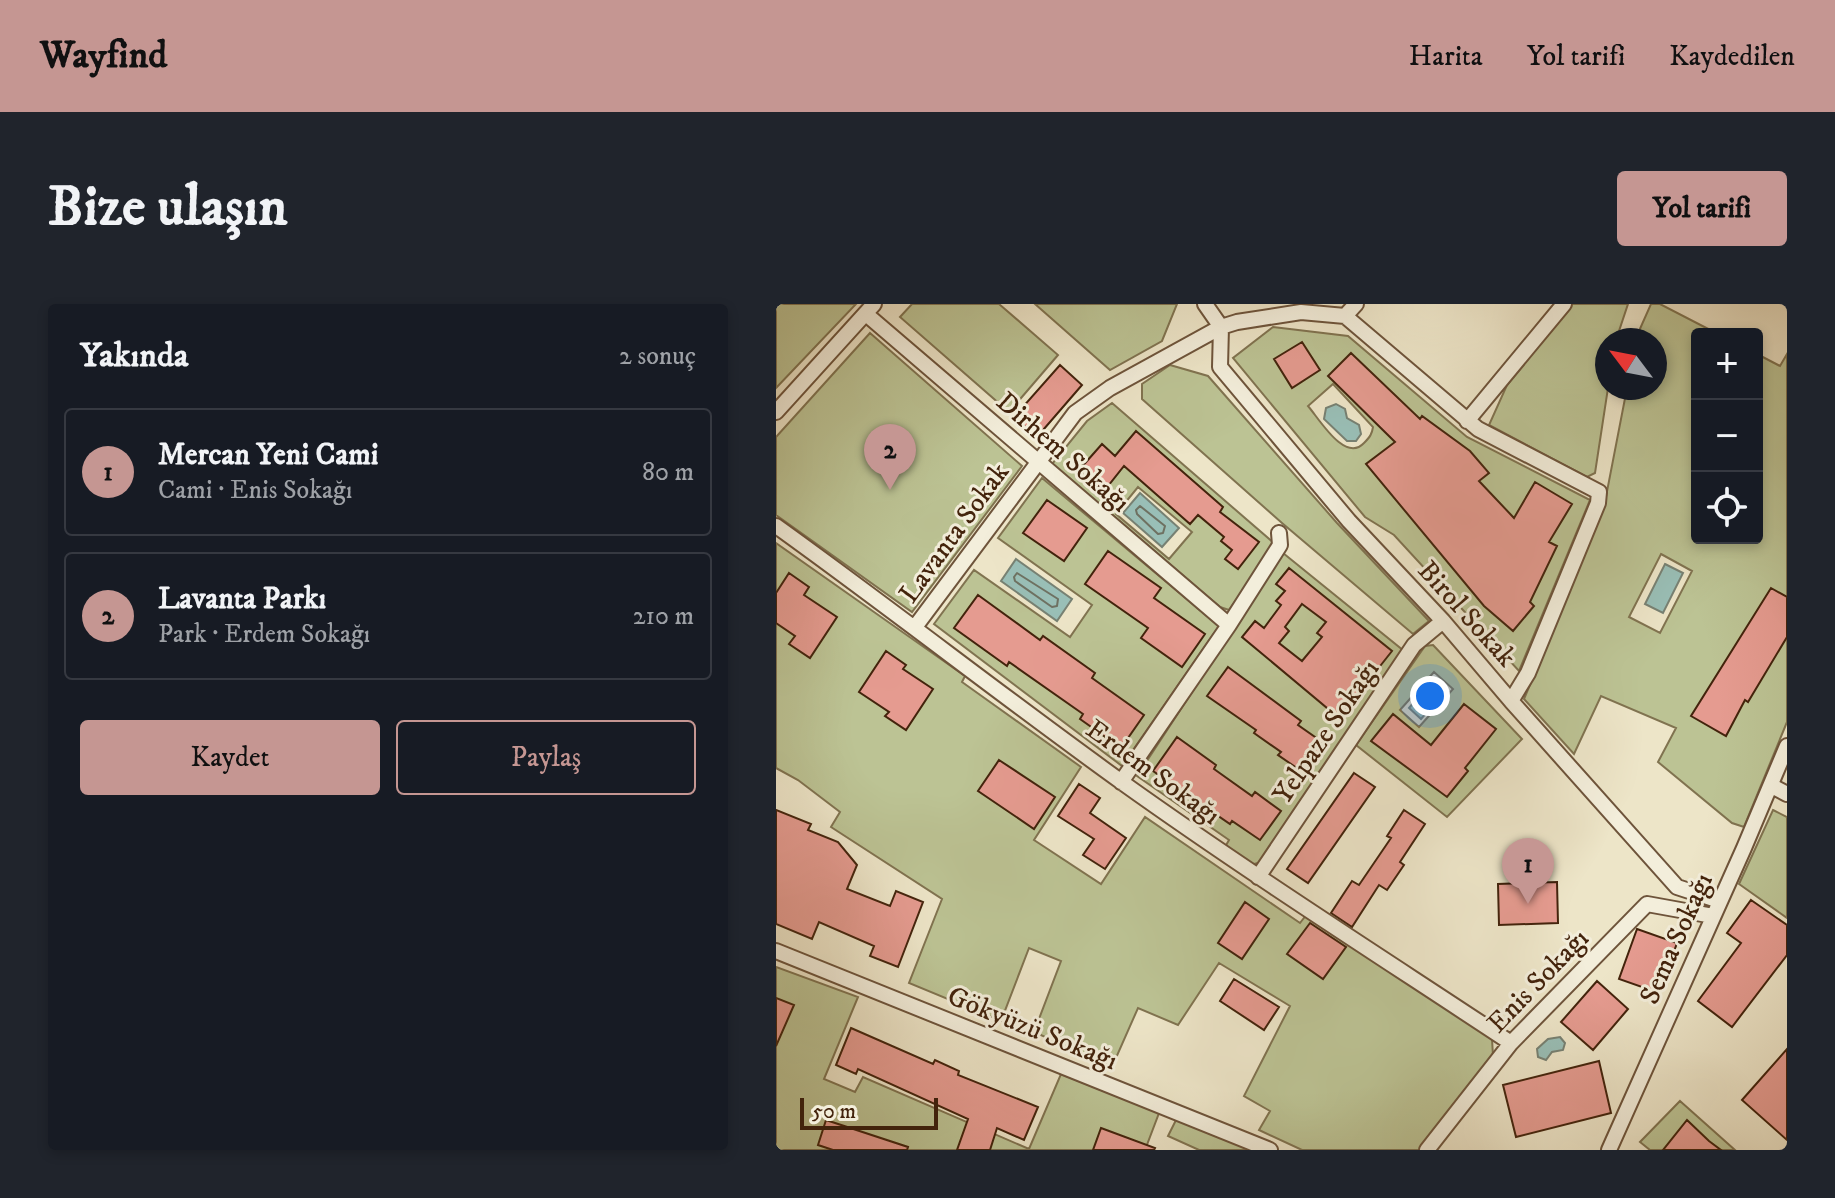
<!DOCTYPE html>
<html lang="tr">
<meta charset="utf-8">
<style>
body{margin:0;font-family:"IM FELL DW Pica",serif;background:#20242c;color:#f1f3f6}
.controls{position:absolute;right:24px;top:24px;display:grid;overflow:hidden;border-radius:8px;box-shadow:0 4px 12px #0003}
.controls button{width:72px;height:72px;display:grid;place-items:center;padding:0;border:0;border-bottom:2px solid #363941;background:#171b24;color:#f1f3f6;font:40px sans-serif}
.compass{position:absolute;left:819px;top:24px;width:72px;height:72px;border-radius:50%;background:#171b24;box-shadow:0 4px 12px #0003;rotate:302deg}
.scale{position:absolute;left:24px;bottom:20px;width:138px;box-sizing:border-box;padding-left:8px;border:4px solid #43230c;border-top:0;font-size:22px;line-height:28px;white-space:nowrap;color:#43230c;-webkit-text-stroke:6px #f3eedb;paint-order:stroke}
.you{position:absolute;left:654px;top:392px;width:28px;height:28px;margin:-20px;border:6px solid #fff;border-radius:50%;background:#1a73e8;box-shadow:0 0 0 12px #1a73e833}
.badge{display:grid;place-items:center;width:52px;height:52px;border-radius:50%;background:#c59692;color:#111;font-size:26px;font-weight:700}
.pin{position:absolute;translate:-50% -66px;filter:drop-shadow(0 2px 4px #0008)}
.pin::after{content:'';position:absolute;top:42px;width:28px;height:24px;background:inherit;clip-path:polygon(0 0,100% 0,50% 100%)}
.list{margin:0;padding:0;list-style:none}
h2{display:flex;justify-content:space-between;align-items:center;height:104px;margin:0;padding:0 32px;font-size:34px}
h2 small{font-size:26px;font-weight:400;color:#9ea1a6}
.list li{display:grid;grid-template-columns:52px 1fr auto;gap:24px;align-items:center;box-sizing:border-box;height:128px;margin:0 16px 16px;padding:0 16px;border:2px solid #363941;border-radius:8px}
.list b{display:block;font-size:30px;white-space:nowrap}
.list p{margin:0;font-size:26px;white-space:nowrap;color:#9ea1a6}
.list em{font-size:26px;font-style:normal;color:#9ea1a6}
.actions{display:flex;gap:16px;padding:24px 32px}
.actions a{flex:1;padding:18px 0;border:2px solid #c59692;border-radius:8px;text-align:center;font-size:28px;color:#c59692}
.actions .main{background:#c59692;color:#111}
.icon{flex:none;width:44px;height:44px;fill:none;stroke:currentColor;stroke-width:2;stroke-linecap:round;stroke-linejoin:round}
.map{position:relative;flex:none;width:1011px;height:846px;overflow:hidden;border-radius:8px}
header{display:flex;align-items:center;gap:48px;box-sizing:border-box;height:112px;padding:0 40px;background:#c59692;color:#111}
header strong{font-size:38px}
nav{display:flex;gap:44px;margin-inline-start:auto;font-size:28px}
.intro{display:flex;align-items:center;justify-content:space-between;box-sizing:border-box;height:192px;padding:0 48px}
h1{margin:0;font-size:56px}
.button{padding:20px 36px;border-radius:8px;background:#c59692;color:#111;font-size:28px;font-weight:700}
main{display:flex;gap:48px;padding:0 48px}
aside{flex:1;background:#171b24;border-radius:8px;box-shadow:0 4px 12px #0003}
.map>svg:first-child{display:block}
.green{fill:#bcc394;stroke:#807350;stroke-width:2;fill-rule:evenodd}
.water{fill:#99bfb7;stroke:#778173;stroke-width:2}
.lines{fill:none;stroke-linecap:round;stroke-linejoin:round}
.shore{stroke:#6e7162;stroke-width:2}
.building{fill:#e59b90;stroke:#43230c;stroke-width:2;fill-rule:evenodd}
.minor-casing{stroke:#6e543b;stroke-width:18}
.minor{stroke:#f3eedb;stroke-width:14}
.labels{text-anchor:middle;stroke-width:6;stroke-linejoin:round;paint-order:stroke}
.street-label{font-size:28px;fill:#43230c;stroke:#f3eedb}
</style>
<header>
<strong>Wayfind</strong>
<nav><a>Harita</a><a>Yol tarifi</a><a>Kaydedilen</a></nav>
</header>
<div class="intro"><h1>Bize ulaşın</h1><a class="button">Yol tarifi</a></div>
<main>
<aside>
<h2>Yakında<small>2 sonuç</small></h2>
<ul class="list">
<li><span class="badge">1</span><div><b>Mercan Yeni Cami</b><p>Cami · Enis Sokağı</p></div><em>80 m</em></li>
<li><span class="badge">2</span><div><b>Lavanta Parkı</b><p>Park · Erdem Sokağı</p></div><em>210 m</em></li>
</ul>
<div class="actions"><a class="main">Kaydet</a><a>Paylaş</a></div>
</aside>
<div class="map">
<svg width="1011" height="846" viewBox="0 0 1011 846">
<rect width="100%" height="100%" fill="#ede5c8"/>
<filter id="stains"><feTurbulence type="fractalNoise" baseFrequency=".0025" numOctaves="4"/><feColorMatrix values="0 0 0 0 .2 0 0 0 0 .09 0 0 0 0 .02 0 0 0 .5 -.17"/></filter>
<radialGradient id="worn" r=".72"><stop offset=".6" stop-color="#630" stop-opacity="0"/><stop offset="1" stop-color="#630" stop-opacity=".3"/></radialGradient>
<path class="green" d="M0,0h80l-80,84z
M136,0h87l59,51 -49,57 -109,-95z
M259,0h142l-15,37 -52,29z
M796,0h56l-12,36h-9l1,48 -13,85 -8,4 -98,-52 18,-40z
M875,0h9l58,30h-21v204h60v-184l23,12 7,-12v368l-43,105 -12,-4 -74,-61 18,-34 -75,-32 -27,58 -50,-55 80,-192 23,-119h28v-48h-20zM885,250l31,17 -32,62 -31,-16z
M497,23l75,9 119,101 123,63 -71,171 -125,-136 -29,-18 -132,-159zM557,80l40,43c-1,7 -3,10 -9,16 -19,20 -44,-23 -56,-37z
M94,29l152,133 -110,146 -136,-97v-78z
M394,61l38,11 129,147 92,98 -16,13 -131,-111 -140,-124v-15z
M336,99l163,141 -46,66 -9,-3 -168,-143 35,-43zM362,183l54,45 -23,27 -53,-45z
M266,174l177,148 -97,140 -188,-142 40,-54 96,67 22,-32 -94,-67z
M0,239l189,133 -3,6 119,85 -47,73 67,44 44,-67 155,106 7,-9 185,125 1,17 -74,94h-117l-43,-20 11,-19 -26,-15 46,-90 -71,-43 -41,62 -40,-17 -26,59 -78,-35 27,-71 -32,-13 -28,73 -92,-38 33,-84 -111,-72 9,-15 -42,-32 -22,-12z
M507,249l121,98 -143,211 -10,3 -26,-18 4,-7 -92,-64z
M657,341l89,94 -75,78 -91,-72 69,-99zM658,368l19,17 -34,38 -19,-17z
M997,506l14,7v101l-48,-34z
M0,663l82,30 -34,82 31,13 8,-15 166,72 32,-75 98,39 -14,37h-369z
M904,797l55,49h-85l-10,-8z
M401,814l77,32h-55l-31,-14z"/>
<path class="water" d="M560,100l9,5 2,9 12,7 2,9 -5,7h-9l-23,-22 2,-11z
M364,189l39,35 -17,19 -39,-34z
M240,255l56,40 -15,22 -56,-40z
M889,260l18,9 -20,40 -18,-9z
M654,379l13,11 -22,25 -12,-11z
M784,733l5,6 -2,7 -11,2 -6,8 -8,-3 -1,-8 11,-10z"/>
<g class="lines">
<path class="shore" d="M364,202l25,20 -2,7 -5,1 -21,-20 -1,-4z
M241,269l41,26 -1,7 -5,1 -37,-26 -1,-4z"/>
</g>
<path class="building" d="M526,38l18,28 -28,18 -18,-29z
M575,49l69,66 2,-3 48,35 19,22 -10,8 35,37 21,-36 37,22 -23,38 8,4 -27,56 4,4 -21,25 -29,-25 -118,-142 29,-22 -67,-66z
M284,61l22,20 -45,52 -23,-20z
M360,127l87,76 -3,5 39,30 -21,27 -13,-10 7,-9 -11,-9 3,-4 -26,-22 -8,9 -66,-58 -20,25 -25,-21 23,-26 13,12z
M271,196l40,28 -23,33 -41,-28z
M332,247l53,37 -7,10 51,36 -23,33 -41,-29 7,-10 -63,-44z
M513,264l103,83 -53,67 -97,-81 13,-16 9,7 17,-23 -5,-4 9,-10 -9,-7zM526,300l24,18 -9,11 5,4 -20,24 -23,-18 10,-12 -4,-4z
M13,269l20,14 -5,8 33,22 -27,41 -21,-14 6,-8 -19,-13v-30z
M995,284l16,9v40l-39,65 -3,-2 -19,36 -35,-20z
M202,291l62,45 3,-4 52,37 -3,5 52,37 -23,33 -41,-29 3,-5 -74,-52 -2,4 -53,-38z
M110,347l20,14 -3,4 30,20 -27,41 -21,-14 4,-4 -30,-20z
M452,363l73,54 -3,4 27,19 -21,29 -26,-18 3,-3 -27,-19 2,-3 -49,-34z
M688,400l32,25 -31,39 3,3 -21,26 -76,-56 22,-27 38,31z
M401,433l39,28 -2,4 38,27 3,-4 26,19 -21,29 -28,-19 -2,3 -77,-53z
M223,456l56,37 -21,32 -56,-38z
M578,469l21,14 -67,96 -21,-14z
M303,480l21,14 -10,15 36,25 -21,31 -22,-14 11,-16 -36,-23z
M0,506l35,14 -3,6 30,12 19,23 -10,24 43,17 6,-15 27,11 -25,65 -28,-11 4,-10 -55,-24 -7,17 -36,-15z
M628,506l21,14 -25,38 4,3 -17,25 -8,-5 -27,42 -21,-14 21,-32 7,4 32,-47 -4,-2z
M781,578l1,41 -59,2 -1,-41z
M975,596l36,25v30l-55,72 -34,-26 43,-58 -14,-10z
M469,598l24,17 -27,40 -24,-16z
M534,619l36,24 -23,32 -36,-25z
M861,625l40,14 -18,50 -40,-14z
M458,675l45,28 -15,23 -44,-29z
M821,677l31,28 -35,41 -32,-28z
M0,694l18,7 -18,41z
M75,724l82,36 2,-4 24,11 -1,4 80,32 -14,33 -27,-12 -7,22h-33l11,-31 -110,-50 -2,5 -20,-9z
M1011,745v91l-45,-40z
M823,757l12,52 -95,24 -13,-52z
M50,816l82,27 -1,3h-74l-15,-5z
M911,816l22,21 12,9h-58z
M325,824l54,20 -1,2h-61z"/>
<g class="lines">
<defs>
<path id="minor" d="M429,0l16,23
M90,10l363,311
M569,12l11,-12
M445,23l-1,40 129,154 94,100 68,80 166,186 43,14
M0,108l98,-108
M691,117l97,-117
M0,222c117,84 230,173 347,257 126,90 258,174 388,260
M139,323l160,-214 35,-25 111,-61 16,-5 64,-10 44,4 133,113 121,63 -1,11 -70,170 -17,28
M345,478l108,-157 51,-80 -1,-12
M996,482l15,8
M482,573l156,-232 29,-24
M0,647l494,199
M651,846l84,-107 136,-139 66,12
M833,846l135,-302 43,-102"/>
</defs>
<use href="#minor" class="minor-casing"/>
<use href="#minor" class="minor"/>
</g>
<g class="labels">
<g class="street-label">
<text transform="translate(288 147) rotate(41)" y="10">Dirhem Sokağı</text>
<text transform="translate(177 228) rotate(-54)" y="10">Lavanta Sokak</text>
<text transform="translate(692 309) rotate(48)" y="10">Birol Sokak</text>
<text transform="translate(549 427) rotate(-56)" y="10">Yelpaze Sokağı</text>
<text transform="translate(378 467) rotate(36)" y="10">Erdem Sokağı</text>
<text transform="translate(899 634) rotate(-66)" y="10">Sema Sokağı</text>
<text transform="translate(761 676) rotate(-46)" y="10">Enis Sokağı</text>
<text transform="translate(257 723) rotate(22)" y="10">Gökyüzü Sokağı</text>
</g>
</g>
<rect width="100%" height="100%" filter="url(#stains)"/>
<rect width="100%" height="100%" fill="url(#worn)"/>
</svg>
<div class="controls">
<button>+</button>
<button>−</button>
<button><svg class="icon" aria-label="locate" viewBox="0 0 24 24"><circle cx="12" cy="12" r="6"/><path d="M12 2v4M12 18v4M2 12h4M18 12h4"/></svg></button>
</div>
<svg class="compass" viewBox="-18 -18 36 36"><path d="M0-13l5 13h-10z" fill="#e53935"/><path d="M0 13l5-13h-10z" fill="#9ea1a6"/></svg>
<div class="scale">50 m</div>
<div class="you"></div>
<div class="pin badge" style="left:752px;top:600px">1</div>
<div class="pin badge" style="left:114px;top:186px">2</div>
</div>
</main>
